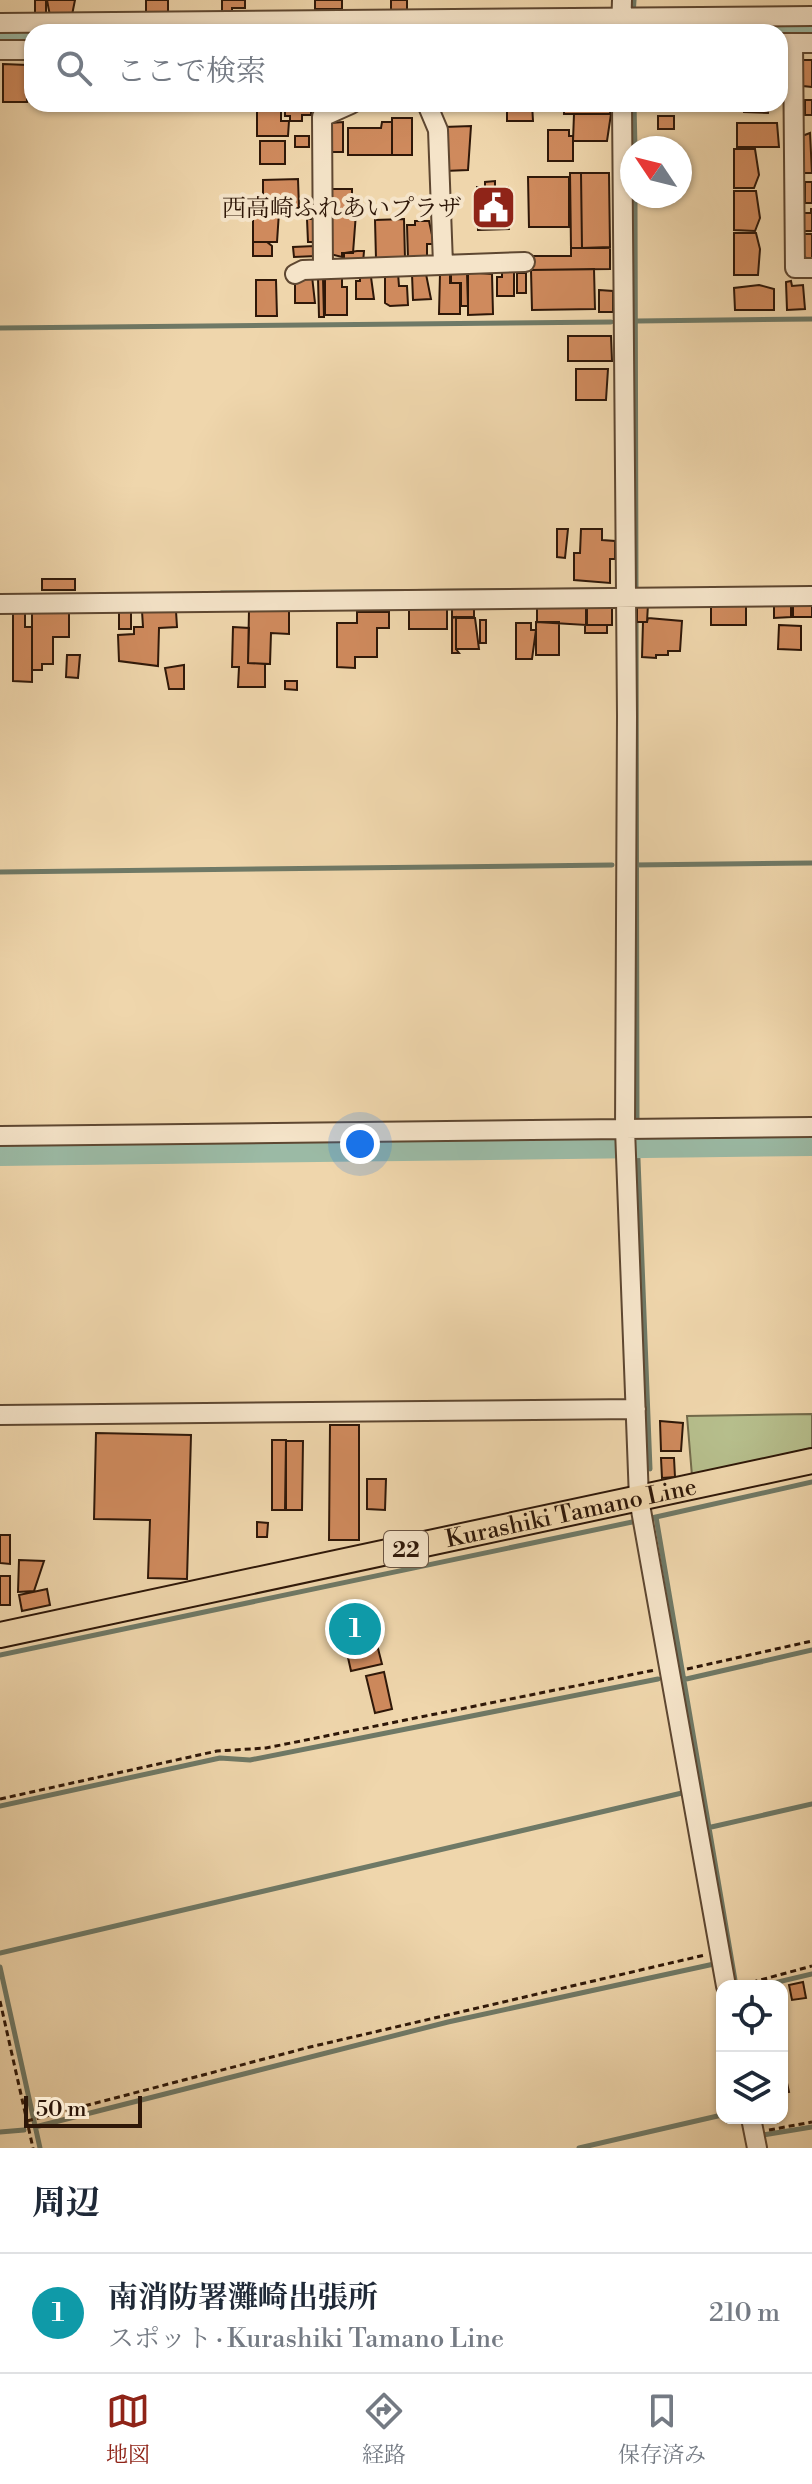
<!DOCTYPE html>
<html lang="ja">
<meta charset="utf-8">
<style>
body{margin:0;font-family:"Libre Bodoni","Noto Serif JP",serif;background:#f6f6f7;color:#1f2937}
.controls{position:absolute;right:24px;bottom:24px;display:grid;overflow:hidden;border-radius:16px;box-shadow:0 2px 6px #0004}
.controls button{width:72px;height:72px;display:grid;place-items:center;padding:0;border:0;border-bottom:2px solid #e0e1e3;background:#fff;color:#1f2937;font:40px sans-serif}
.compass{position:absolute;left:620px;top:136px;width:72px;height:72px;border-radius:50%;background:#fff;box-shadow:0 2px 6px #0004;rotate:305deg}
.scale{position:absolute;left:24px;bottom:20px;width:118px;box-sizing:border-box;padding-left:8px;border:4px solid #2e1708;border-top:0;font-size:22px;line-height:28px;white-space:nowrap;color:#2e1708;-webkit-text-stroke:6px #f5e4c9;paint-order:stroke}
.you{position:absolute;left:360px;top:1144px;width:28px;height:28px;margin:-20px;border:6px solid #fff;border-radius:50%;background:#1a73e8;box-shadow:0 0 0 12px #1a73e833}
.badge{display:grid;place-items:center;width:52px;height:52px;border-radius:50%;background:#8f2418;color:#fff;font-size:26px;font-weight:700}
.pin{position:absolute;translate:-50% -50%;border:4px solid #fff;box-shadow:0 2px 8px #0006}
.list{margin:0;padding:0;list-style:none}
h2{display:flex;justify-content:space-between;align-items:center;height:104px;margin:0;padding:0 32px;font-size:34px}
h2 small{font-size:26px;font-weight:400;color:#747a83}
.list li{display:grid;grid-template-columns:52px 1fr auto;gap:24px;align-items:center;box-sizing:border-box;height:120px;padding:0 32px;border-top:2px solid #e0e1e3}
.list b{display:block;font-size:30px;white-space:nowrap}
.list p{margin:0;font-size:26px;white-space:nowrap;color:#747a83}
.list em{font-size:26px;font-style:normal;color:#747a83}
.icon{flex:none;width:44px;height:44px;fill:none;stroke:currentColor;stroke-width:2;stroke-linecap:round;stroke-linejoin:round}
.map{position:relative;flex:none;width:812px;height:2148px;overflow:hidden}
.search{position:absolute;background:#fff;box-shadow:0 2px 6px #0004;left:24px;right:24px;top:24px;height:88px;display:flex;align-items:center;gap:20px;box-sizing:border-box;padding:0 28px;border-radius:24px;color:#747a83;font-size:30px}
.sheet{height:224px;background:#fff}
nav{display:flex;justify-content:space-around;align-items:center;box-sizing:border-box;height:112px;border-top:2px solid #e0e1e3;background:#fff;font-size:22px;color:#747a83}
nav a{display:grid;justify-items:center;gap:4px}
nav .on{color:#8f2418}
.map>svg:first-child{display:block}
.green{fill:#b6be8c;stroke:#726a4a;stroke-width:2}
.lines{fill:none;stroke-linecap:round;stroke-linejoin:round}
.stream{stroke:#6f7966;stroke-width:5}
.river{stroke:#9bbaa5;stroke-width:28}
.building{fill:#cf8a5d;stroke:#2e1708;stroke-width:2}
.minor-casing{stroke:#5e4731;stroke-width:22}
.major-casing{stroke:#2e1708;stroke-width:28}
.path{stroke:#2e1708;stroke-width:3;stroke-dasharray:6 4;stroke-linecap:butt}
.minor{stroke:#f5e4c9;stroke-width:18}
.major{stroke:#efd6ac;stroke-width:24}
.labels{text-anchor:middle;stroke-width:8;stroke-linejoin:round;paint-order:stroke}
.shield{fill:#f5e4c9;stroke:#6a5442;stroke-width:2}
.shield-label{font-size:22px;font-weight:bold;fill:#2e1708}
.poi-label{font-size:24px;fill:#2e1708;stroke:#f5e4c9;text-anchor:end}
.street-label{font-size:24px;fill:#2e1708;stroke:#f5e4c9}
</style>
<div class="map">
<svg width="812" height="2148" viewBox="0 0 812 2148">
<rect width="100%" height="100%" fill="#efd6ac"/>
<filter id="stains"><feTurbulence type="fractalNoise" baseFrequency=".0025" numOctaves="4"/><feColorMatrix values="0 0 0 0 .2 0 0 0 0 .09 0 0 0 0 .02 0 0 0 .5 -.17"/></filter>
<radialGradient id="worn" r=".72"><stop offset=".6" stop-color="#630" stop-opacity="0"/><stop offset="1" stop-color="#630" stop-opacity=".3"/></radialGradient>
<path class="green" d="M812,1414v34l-120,28 -5,-60z"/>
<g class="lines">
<path class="stream" d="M632,32l2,-32
M634,104l1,44
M635,196l1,396
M637,321l175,-2
M0,328l611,-6
M221,593l390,-3
M636,602l1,522
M633,865l179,-2
M0,872l612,-7
M637,1134l13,335
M656,1517l80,469
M647,1519l165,-37
M0,1655l637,-134
M682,1680l130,-30
M0,1806l220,-48 30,2 408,-81
M707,1828l105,-24
M0,1953l682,-160
M0,1967l40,181
M761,1986l51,-12
M35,2127l413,-105 266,-58
M0,2132l24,-2
M763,2135l49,-8
M579,2148l143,-33"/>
<path class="river" d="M518,32l294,-3
M0,37h32
M0,1152l812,-10"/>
</g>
<path class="building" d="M35,0h11v15h-11z
M47,0h28l-3,15 -22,1z
M146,0h22v15h-22z
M222,0h23v8h-13v6l-10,1z
M315,0h27v9h-27z
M391,0h16v10h-16z
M803,60h9v27l-9,-1z
M3,64l24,1v37h-24z
M805,100h7v15h-7z
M257,104h20v5h4v12h8l-1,15h-31z
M285,104h26v11h-9v6h-12v-5h-5z
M507,104h25l1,17h-26z
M564,104h47l-1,10h-46z
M641,104h31v5h-31z
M744,104h25l-1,9 -24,-1z
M574,114h37l-4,27h-34z
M658,116h16v13h-16z
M392,118h20v37h-20z
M343,122v30h-13v-29z
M382,122h10v33h-44v-27h33z
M737,123h40l2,24h-42z
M471,126l-3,44 -23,1 -1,-44z
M548,130h21v6h4v25h-25z
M810,133l2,40h-10v-37z
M295,136h14v11h-14z
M260,141h25v23h-25z
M734,149h21l4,26 -5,13h-20z
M570,173h11l1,75h-11z
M581,173h28l1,74 -28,1z
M528,177h41v50h-40z
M298,179l1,29h-36v-28z
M495,181v6h13l1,42 -31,1 -1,-43h8v-5z
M805,182h7v21h-7z
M328,189h24v22h-24z
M734,191h22l4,27 -5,13 -21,-1z
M811,209h1v22h-10v-18h9z
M279,212l-2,30h-24v-28z
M331,213h25l-3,40h-11v4l-12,-3z
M307,219h10l1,23h-10z
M404,219l1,40h-29l-1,-39z
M415,221h14l5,23h-7v14l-19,1 -1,-34h8z
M734,233h22l4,16 -2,26h-24z
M804,234h8v26l-8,-3z
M253,242h14l5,4v10h-19z
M315,246l1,10 -22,1 -1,-10z
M571,248h39v21l-79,1v-14h40z
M357,251h7l-1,12h-19v-10z
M594,269l1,40 -63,1 -1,-40z
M468,272l24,2 1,40 -25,1z
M502,272h12v24h-17v-19h5z
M398,273l1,13h8l1,19 -18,1 -5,-3v-29z
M451,273h16l1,33h-7v-23h-10z
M517,273h9v20h-9z
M412,274h14l5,25 -18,1z
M440,274h10v9h10v31h-21z
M312,276l3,27h-20v-22z
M325,276h17v11h5v28h-22z
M360,277h11l3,22h-18v-18h4z
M318,278h5l1,39h-5z
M256,280h20l1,36h-21z
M791,281l1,5 11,-1 2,24 -18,1 -1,-28z
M759,285l15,4v21h-39l-1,-22z
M599,290l14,1v21h-14z
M568,336h43l1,25h-44z
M576,369h32l-2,31h-30z
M557,529h11l-3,29 -8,-1z
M581,529h21v11l13,1v18h-5v24l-36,-3v-27h6z
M42,579h33v11h-33z
M637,604h11l-1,18h-10z
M711,604h35v21h-35z
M774,605h17v12l-17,1z
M452,606h22v11h-22z
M793,606h19v11h-19z
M537,607h49v18l-49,-3z
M587,607h25v18h-25z
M409,608h38v21h-38z
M249,610l40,1v23l-18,-1 -1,31 -22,-1z
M119,611h12v18h-12z
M142,611h34l1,16 -18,1 -1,38 -39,-5 -1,-26 16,-1v-7h9z
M357,612h32v16h-12v29h-22v11l-18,-1v-44h20z
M13,613h12v14h7v55l-19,-1z
M32,613h37v24h-16v27h-11v6h-10z
M456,617v32l3,4h-7v-35z
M456,618h19l4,31h-23z
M648,618l34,3 -2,30h-12v4h-12v3l-14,-1 1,-35h4z
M480,620h6v23h-6z
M536,622h23v33h-23z
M516,623h15v7h5l-4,29h-16z
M585,625h22v8h-22z
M779,625l22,1v24l-23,-1z
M233,627l16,1 -1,35 17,1v23h-27l1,-20h-7z
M67,655h13l-2,23 -12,-1z
M184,665v24h-15l-4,-21z
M285,681h12v9l-12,-1z
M660,1421l23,2 -2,28h-20z
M330,1425h29v115h-30z
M96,1433l95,2 -4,144 -39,-1 2,-58 -56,-1z
M272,1440h14l-1,70h-13z
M286,1441h17l-1,69h-16z
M661,1458h13l1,19 -13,1z
M367,1479h19l-1,31 -18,-1z
M257,1522l11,1 -1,14h-10z
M0,1535h10v29l-10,-1z
M19,1560l25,1 -10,30 -16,1z
M0,1576h10v29h-10z
M47,1589l3,16 -28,6 -3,-16z
M370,1613l6,24 -37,8 -6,-23z
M375,1637l7,27 -31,7 -6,-27z
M384,1672l8,37 -17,4 -9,-37z
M803,1982l3,16 -14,2 -3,-15z
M783,2065l6,27 -7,1v-27z"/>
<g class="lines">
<defs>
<path id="minor" d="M0,23l812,-7
M621,32l1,-32
M780,43h32
M793,43l2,225h17
M0,50h32
M427,104l11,26 5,134
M622,104l5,612 -2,413 14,370 87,487
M323,269l-1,-152 29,-13
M295,274l8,-4 222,-8
M0,604l812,-8
M0,1136l812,-9
M0,1415l636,-6
M751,2118l6,30"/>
<g id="major">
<path id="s1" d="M0,1635l812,-174"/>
</g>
</defs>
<use href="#minor" class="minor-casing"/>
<use href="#major" class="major-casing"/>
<path class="path" d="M687,1669l125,-28
M0,1799l217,-48 49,-3 389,-78
M742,1985l70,-19
M0,2001l33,147
M27,2121l283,-74 395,-92
M769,2130l43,-8"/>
<use href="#minor" class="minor"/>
<use href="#major" class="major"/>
</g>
<defs>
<symbol id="civic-square" viewBox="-11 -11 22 22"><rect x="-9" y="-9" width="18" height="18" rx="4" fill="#8f2418" stroke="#f5e4c9"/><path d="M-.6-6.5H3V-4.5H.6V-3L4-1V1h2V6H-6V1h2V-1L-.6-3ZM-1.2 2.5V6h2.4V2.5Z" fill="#fff"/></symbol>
</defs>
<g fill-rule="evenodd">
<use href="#civic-square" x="468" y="182" width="51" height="51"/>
</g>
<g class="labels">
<rect class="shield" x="384" y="1531" width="44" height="36" rx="6"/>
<g class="shield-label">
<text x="406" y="1557">22</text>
</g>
<g class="poi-label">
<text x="462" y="216">西高崎ふれあいプラザ</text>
</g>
<g class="street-label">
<text dy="8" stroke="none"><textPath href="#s1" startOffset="584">Kurashiki Tamano Line</textPath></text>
</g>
</g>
<rect width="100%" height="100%" filter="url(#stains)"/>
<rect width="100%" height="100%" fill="url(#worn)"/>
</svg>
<div class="controls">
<button><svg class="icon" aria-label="locate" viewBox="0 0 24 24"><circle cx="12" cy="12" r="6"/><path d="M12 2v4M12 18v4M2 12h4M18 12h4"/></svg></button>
<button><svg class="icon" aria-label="layers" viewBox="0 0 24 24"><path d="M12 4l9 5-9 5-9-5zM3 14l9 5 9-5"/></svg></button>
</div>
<svg class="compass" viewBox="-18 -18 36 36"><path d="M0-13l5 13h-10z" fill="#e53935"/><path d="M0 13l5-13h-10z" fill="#747a83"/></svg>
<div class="scale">50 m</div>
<div class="you"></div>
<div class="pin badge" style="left:355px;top:1629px;background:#0f9aa8">1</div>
<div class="search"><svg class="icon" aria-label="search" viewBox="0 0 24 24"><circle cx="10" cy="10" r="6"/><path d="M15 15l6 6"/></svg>ここで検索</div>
</div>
<section class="sheet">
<h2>周辺<small></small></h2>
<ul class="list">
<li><span class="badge" style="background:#0f9aa8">1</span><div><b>南消防署灘崎出張所</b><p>スポット · Kurashiki Tamano Line</p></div><em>210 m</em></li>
</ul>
</section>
<nav>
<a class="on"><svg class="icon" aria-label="map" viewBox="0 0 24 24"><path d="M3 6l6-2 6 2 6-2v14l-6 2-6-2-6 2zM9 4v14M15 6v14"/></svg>地図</a>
<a><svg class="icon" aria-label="directions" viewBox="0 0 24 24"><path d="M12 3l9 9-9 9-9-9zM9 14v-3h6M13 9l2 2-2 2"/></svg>経路</a>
<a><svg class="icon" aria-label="saved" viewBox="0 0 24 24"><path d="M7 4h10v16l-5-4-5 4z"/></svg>保存済み</a>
</nav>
